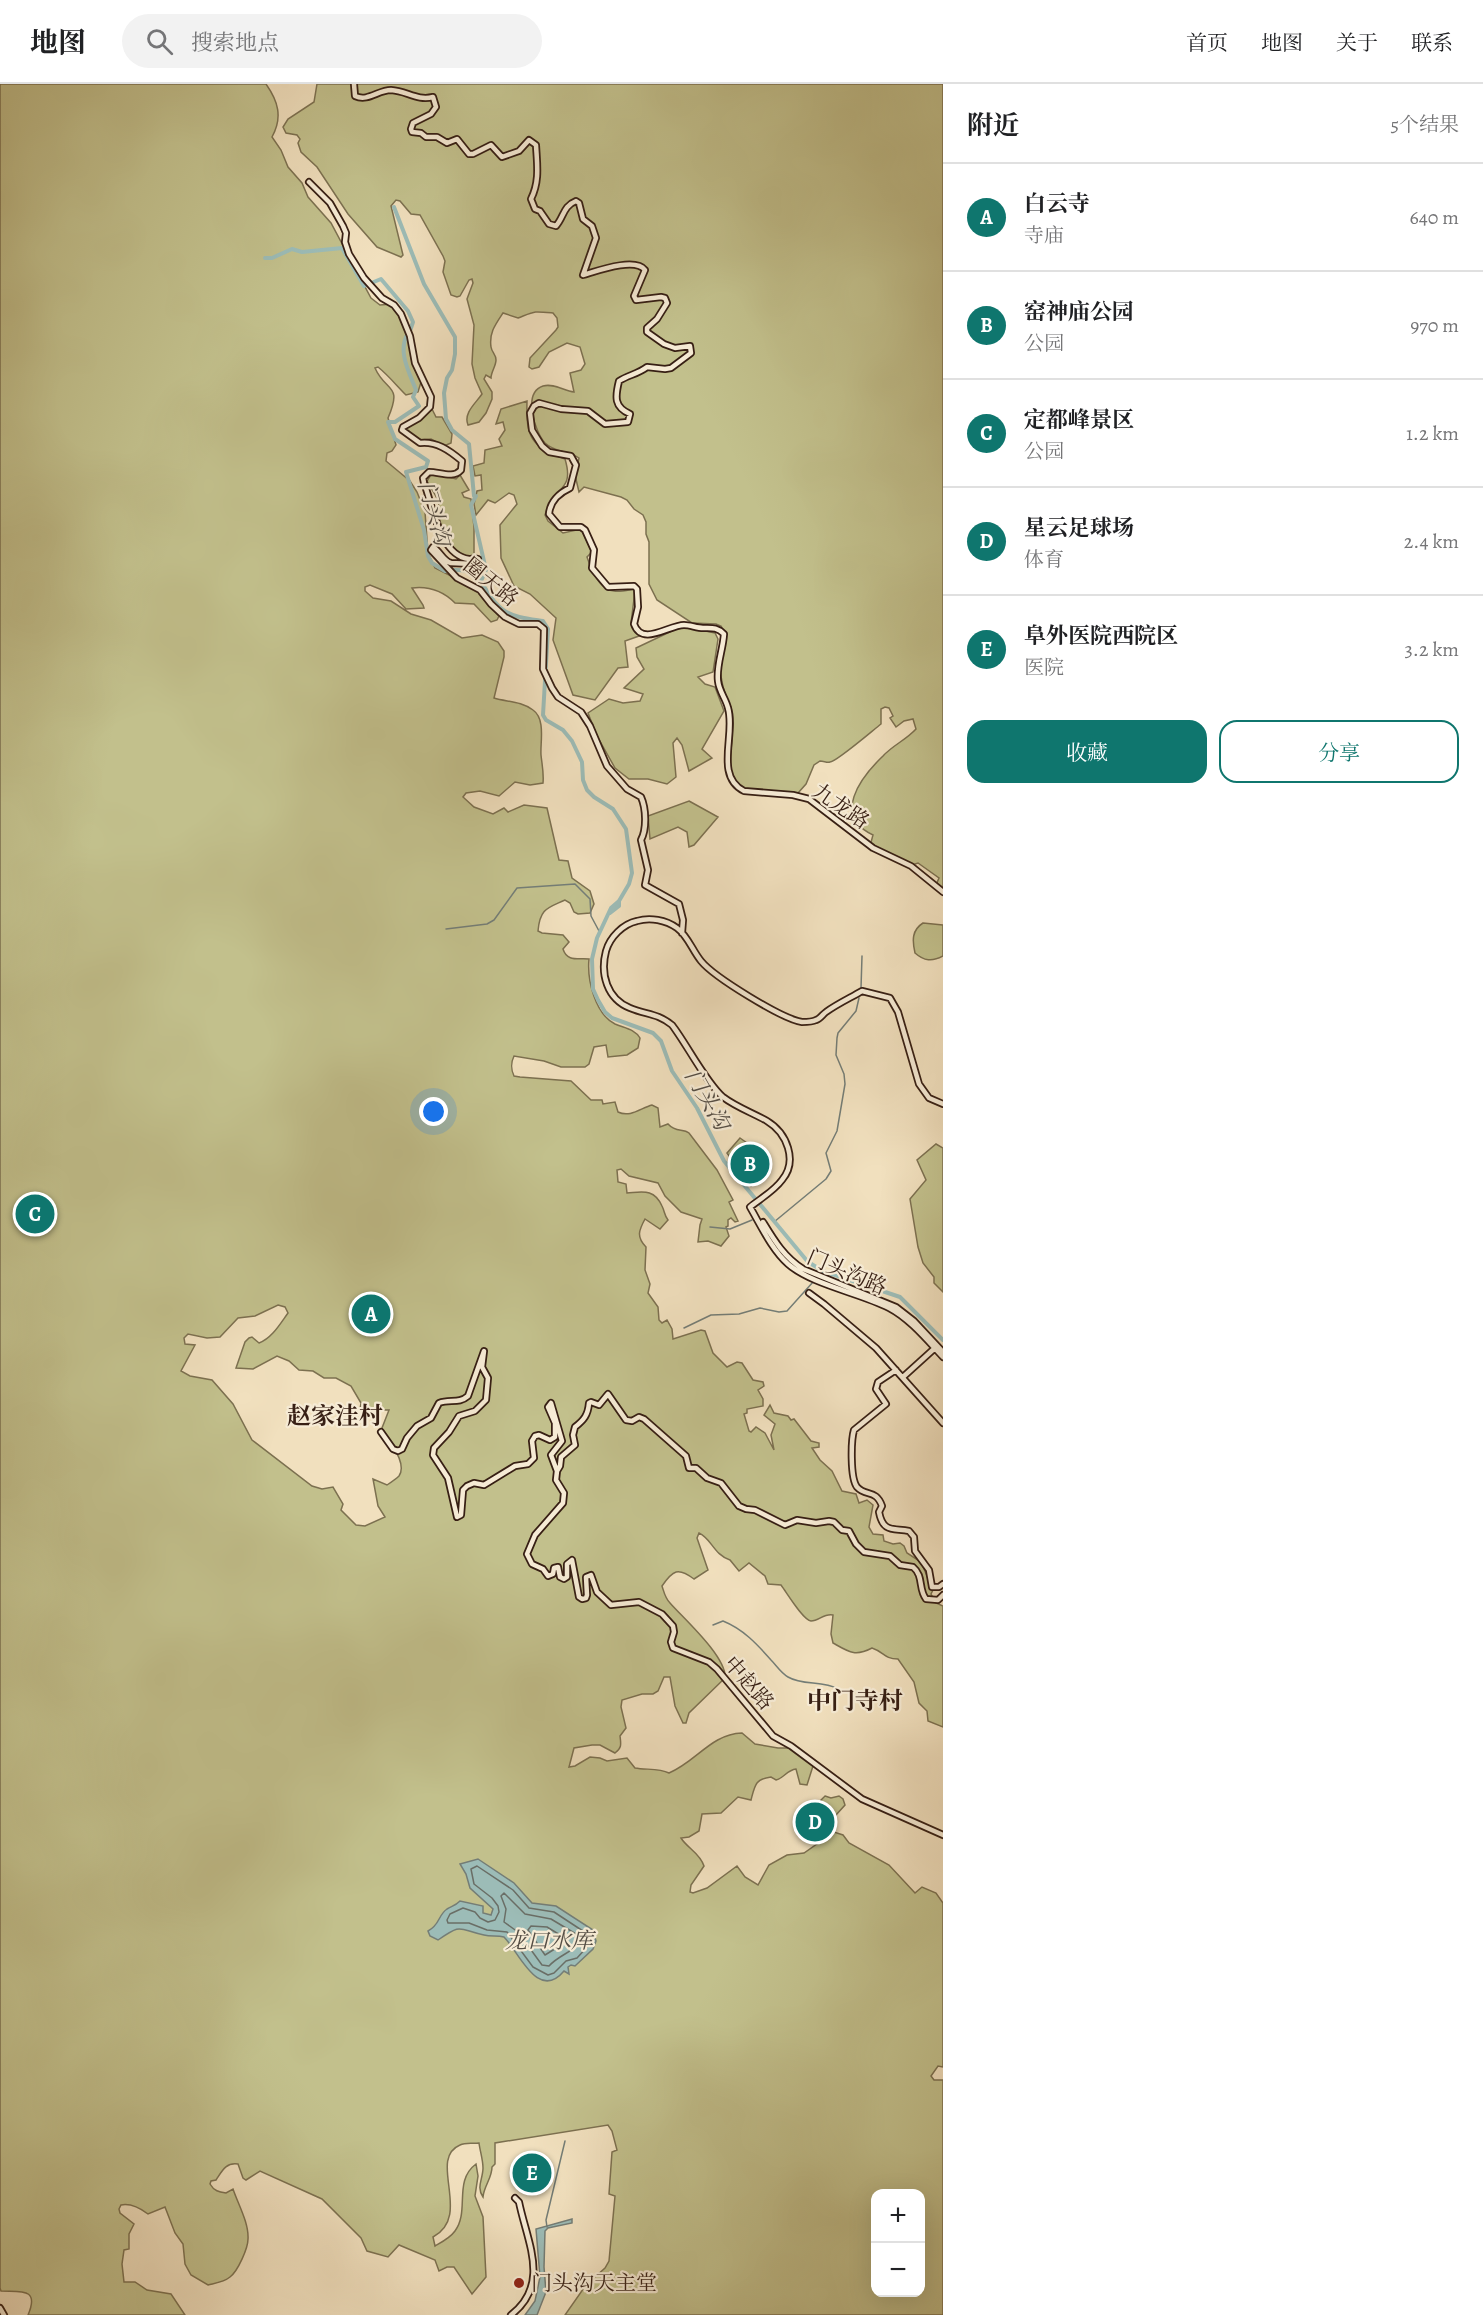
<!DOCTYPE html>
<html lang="zh">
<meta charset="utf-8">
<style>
body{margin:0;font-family:Alegreya,"Noto Serif SC",serif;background:#f2f2f2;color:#202124}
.controls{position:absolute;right:18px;bottom:18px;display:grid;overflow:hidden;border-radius:12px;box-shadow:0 6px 24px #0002}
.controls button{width:54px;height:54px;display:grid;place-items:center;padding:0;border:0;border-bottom:2px solid #e0e0e0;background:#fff;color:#202124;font:30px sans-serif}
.you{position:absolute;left:434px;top:1028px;width:21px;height:21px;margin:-15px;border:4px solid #fff;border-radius:50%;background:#1a73e8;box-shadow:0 0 0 9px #1a73e833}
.badge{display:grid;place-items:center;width:39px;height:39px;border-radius:50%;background:#0f766e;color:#fff;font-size:20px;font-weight:700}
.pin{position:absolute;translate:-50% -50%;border:3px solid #fff;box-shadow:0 2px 6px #0006}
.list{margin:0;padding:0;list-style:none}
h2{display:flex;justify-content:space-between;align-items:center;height:78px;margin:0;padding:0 24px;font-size:26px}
h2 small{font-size:20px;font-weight:400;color:#757577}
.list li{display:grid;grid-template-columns:39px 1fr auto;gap:18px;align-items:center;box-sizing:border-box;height:108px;padding:0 24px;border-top:2px solid #e0e0e0}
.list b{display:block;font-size:22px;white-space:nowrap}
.list p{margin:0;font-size:20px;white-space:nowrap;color:#757577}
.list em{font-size:20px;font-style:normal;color:#757577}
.actions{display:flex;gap:12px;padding:18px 24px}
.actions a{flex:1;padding:14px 0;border:2px solid #0f766e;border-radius:18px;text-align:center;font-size:21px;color:#0f766e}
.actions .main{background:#0f766e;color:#fff}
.icon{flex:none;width:33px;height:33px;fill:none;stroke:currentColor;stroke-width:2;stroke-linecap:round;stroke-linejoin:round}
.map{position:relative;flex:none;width:943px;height:2231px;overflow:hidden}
header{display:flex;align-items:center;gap:36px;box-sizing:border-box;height:84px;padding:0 30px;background:#fff;border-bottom:2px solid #e0e0e0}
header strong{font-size:28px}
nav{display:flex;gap:33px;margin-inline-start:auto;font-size:21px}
.search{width:420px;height:54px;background:#f2f2f2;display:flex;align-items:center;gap:15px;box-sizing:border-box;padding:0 21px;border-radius:33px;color:#757577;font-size:22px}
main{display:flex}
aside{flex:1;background:#fff}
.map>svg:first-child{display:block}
.green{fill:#c2c08c;stroke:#7c7050;stroke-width:1.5;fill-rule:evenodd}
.water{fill:#9cbcb7;stroke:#747d76;stroke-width:1.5}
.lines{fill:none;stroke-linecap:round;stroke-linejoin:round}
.shore{stroke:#6a6e66;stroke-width:1.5}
.stream{stroke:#747d76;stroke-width:1.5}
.river{stroke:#9cbcb7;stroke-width:4}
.secondary-casing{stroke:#371f14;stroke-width:8}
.secondary{stroke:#f6ebd5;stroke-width:4.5}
.poi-dot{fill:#8f2418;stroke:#f6ebd5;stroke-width:2}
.labels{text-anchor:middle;stroke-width:4.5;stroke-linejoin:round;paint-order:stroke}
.street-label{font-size:21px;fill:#371f14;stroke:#f6ebd5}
.poi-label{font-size:21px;fill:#371f14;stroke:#f6ebd5;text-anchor:start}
.water-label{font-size:22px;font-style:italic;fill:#554e45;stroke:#f6ebd5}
.quarter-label{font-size:24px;font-weight:bold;fill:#371f14;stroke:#f6ebd5}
</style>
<header>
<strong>地图</strong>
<div class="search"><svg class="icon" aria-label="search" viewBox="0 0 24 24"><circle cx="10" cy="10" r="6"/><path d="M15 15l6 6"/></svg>搜索地点</div>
<nav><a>首页</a><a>地图</a><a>关于</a><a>联系</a></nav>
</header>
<main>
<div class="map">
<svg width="943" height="2231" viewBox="0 0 943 2231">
<rect width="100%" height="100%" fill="#f1e0be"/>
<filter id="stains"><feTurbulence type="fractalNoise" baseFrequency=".00333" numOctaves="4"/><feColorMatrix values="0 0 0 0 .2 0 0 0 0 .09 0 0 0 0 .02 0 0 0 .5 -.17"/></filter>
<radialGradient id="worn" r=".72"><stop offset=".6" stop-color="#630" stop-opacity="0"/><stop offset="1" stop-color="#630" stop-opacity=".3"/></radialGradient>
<path class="green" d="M0,0h266c12,17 17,33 6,53l9,13 7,17 14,16 6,14 23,26 40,75 9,7 12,-1 8,10 22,65 -4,13 -12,3c-9,-9 -18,-20 -28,-28l-3,1c11,25 28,15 13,50l8,27 -4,6 -5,2 -1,8 24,20 7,11 8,20 3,41 7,15 42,21 22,27 -2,4 -6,2 -17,-18 -19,-1c-12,-12 -27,-17 -43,-15l11,17 1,3 -18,1 -14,-15 -22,-9 -5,2v4l8,7 18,3 20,13 20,6 31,18 20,-3 16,7 6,9v6l-10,41c13,4 27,3 39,12 13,9 7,33 8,45 1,10 3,18 2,28l-13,2 -15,-3 -16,14 -19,-5 -14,2 -3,4 11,10 19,7 11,-6 4,4 16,-7 23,3 12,52 9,1 4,17 18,13 4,13 -4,9 -12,1 -4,-2 -4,-9 -5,-3c-17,8 -25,8 -27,31l4,2 21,2 6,7 -6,7c4,13 15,9 26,10 -2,21 6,55 26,65 9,4 20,5 25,14l-2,10 -11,7 -19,2 -2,-12 -12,2 -5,17 -4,3h-24l-17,-6 -30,-5c-3,6 -3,14 0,20l6,1 51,4 20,19h11l1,4 12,-2 3,10c12,6 23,-4 34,-7l6,3 2,19 8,-3c8,9 15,4 21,9l28,37 16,30 -4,2 9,19 -3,1 -4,-4 -3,2v6l-2,1 3,9 -8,10 -13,-5 -10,1 2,-17 2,-6 -21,-7 -16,-16 -7,-13 -29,-7 -8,-7 -4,1 1,12 8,2 1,9c15,-1 27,-5 35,13 3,6 2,9 6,14l-8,9 -15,-10c-6,11 -9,18 1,28l-1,23 5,14 -2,9 10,14 1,13 3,3 5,-3 5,9 1,10 28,-9 4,1 8,22 14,14 10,-5 5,1 11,17 10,2 1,4 -6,4 5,9v7l-16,3v4l-3,1 5,17 2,1 5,-5 9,6 9,17 -3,-15 4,-11 -11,-9 6,-10 4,8 14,3 3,4 3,-1 17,22 8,2v4l-7,1 8,12 12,11 10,20 14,3 3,9 8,-3 6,5 -4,22 4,7 10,1 1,6 9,3 7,-1 4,3 3,7 14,9 12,28 -2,4 5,9 7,3v121l-15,-6 -1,-10 -8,-8 -5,-21 -16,-23c-14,0 -14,-7 -26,-11 -17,9 -23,4 -39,-5l-2,-9 2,-19c-9,-2 -14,6 -22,6 -8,-1 -24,-28 -30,-36l-13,-1 -3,-8 -16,-13 -10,8 -9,-11c-16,-5 -19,-22 -31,-27l-2,5 11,32 -14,9c-16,-12 -21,-9 -32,7 2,6 3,12 8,17 13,15 57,54 55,75l-36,35 -3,10h-3l-8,-17 -5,-29h-6l-6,14 -5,3h-11l-20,6 -1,7 5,21 -6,8c1,8 2,12 -5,17l-15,-8h-8l-18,3 -5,19 6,-1 15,-9 10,1 7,3 20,-3 8,10c11,2 24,0 34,5 27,-11 42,-39 73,-40l13,11 23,4h12l8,3 15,15 -6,19 -7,-1 -4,-15c-9,1 -12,9 -20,11l-5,-3c-16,2 -16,8 -20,23l-13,-3 -17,16 -19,1 -3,17 -10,6 -8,1c6,10 19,15 23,28l-13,19 -1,7 3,1 14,-5 30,-22 8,11 13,8 11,-20 18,-10 17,-2 30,-21 9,3 6,8 40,22 26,28 7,-6 14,6 7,10v164l-5,-1 -7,10 3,4h9v235h-378l21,-30 19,-17 4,-7 6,-65 -6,-2 3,-42 5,-2 -5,-19 -4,-6 -113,18v21l-3,3c0,11 -8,19 -9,30 -7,-10 0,-18 0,-29 0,-8 -3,-17 -4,-25 -6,1 -13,-1 -19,2 -33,14 13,71 -27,92l2,9c7,-4 15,-8 20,-15 15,-20 -2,-50 21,-67l2,12 -3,20 8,21 3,60 -14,17 -18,-27h-7l-8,4 -4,-11 -36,-15 -11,12 -21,-6 -6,-13 -39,-39 -62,-28 -14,9 -3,-2 -5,-14c-12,-2 -16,7 -22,16l-5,1 -1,3c4,7 9,8 16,9l7,-4c5,15 16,34 15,50 0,9 -10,32 -18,38 -6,5 -14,6 -22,8l-17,-10 -6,-11 -2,-20 -8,-11 -10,-26 -17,7c-8,-6 -17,-11 -27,-9l-2,4 1,4 14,11 -5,10v15l-5,1 -2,14 2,18h11l12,8 24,4 14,21h-157c12,-28 -8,-23 -27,-24l-1,-3zM278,1221l7,2 3,6c-8,11 -16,25 -29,30l-7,-6 -3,1 -4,4 -9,26 17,1 24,-13 12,5 10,9 14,1 11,7h12l15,8 10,17 -1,6 6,3 7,-2h16l-7,18c6,12 26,35 17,48 -3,3 -9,7 -12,9l-14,-6 5,27 7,11 -20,9 -9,-1 -15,-15 2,-6 -10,-17 -11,2 -10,-3 -60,-46 -19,-36 -21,-24 -22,-4 -9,-5 14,-26 -10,-1 -1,-6 4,-4 19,4 13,-1 18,-19 17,-2zM876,2110h44v98h-44z
M317,0h626v807l-7,-6 3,-7 -21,-15 -6,2 -42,-19 3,-11c-41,-19 -13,-57 10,-79 10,-11 23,-16 33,-27l-3,-10 -9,2 -8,6 -6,-9 3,-2 -4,-8 -4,-1 -4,2v15c-9,7 -45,38 -51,38 -3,1 -6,-1 -10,-1l-6,4 -8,19 -8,9 -8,1 -14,-3 -37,-2 -10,-21 3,-27 -1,-29 -8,-25 -3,-16 5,-38 -4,-7 -5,-2 -24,-1 -35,-23 -8,-16v-42l-3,-8v-12l-3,-7 -9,-6 -7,-9 -6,-3 -37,-10 -5,5 -4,-17 4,-17c-11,-8 -24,-5 -34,-15 -10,-11 -23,-50 -2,-57 11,-3 21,5 31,6l-4,-19 11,-3 4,-6 -5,-17 -13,-4 -18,9 -10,15 -7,2 -3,-2 1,-9 26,-28 2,-3 -1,-9 -4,-5c-20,-2 -17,-2 -35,5l-15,-5c-8,12 -14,20 -12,34 1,6 5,7 5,13 0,6 -5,12 -5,18l-5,-3 -2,4 8,13v7l-6,14 -7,9 -11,3c-5,-12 8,-22 14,-31l-7,-16 -3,-14 2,-39 -7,-26 6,-16 -1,-4 -3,1 -9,16 -3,1 -6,-2 -8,-23 2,-11 -2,-5 -23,-41 -9,-1 -11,-13 -4,-1 -5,6 12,49 -2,2 -24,-10 -29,-33 -31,-47 -16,-15 -3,-9 2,-4 -3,-4 -11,-2 -3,-6 5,-8 26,-17z
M527,317c-1,36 3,45 38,58 10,33 -11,26 -20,56l3,6 15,12 18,-4 11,23 -5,5c4,12 12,33 27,34 6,1 14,-1 20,-2l1,2 -4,32 8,13 -14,5 3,26 -10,1 -23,32 -22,-5 -20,-55 3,-22 -26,-24 -16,-8 -13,-28 -1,-33 17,-21 -3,-9 -5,-2 -14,10 -7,-3 -12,15 -2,-11 3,-13 5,-1 -1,-15 -6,1 -2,-10 11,-3 1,-13 17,-4 -3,-7 6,-9 -2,-8 -7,2 5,-15z
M432,325l4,8h6l10,17 -1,9 -7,3 -13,-7 -12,1 -13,-11v-3z
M432,389l24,6 4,-4 9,15 -7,3 2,4 7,2 3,28v29c-19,3 -30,-21 -34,-35 -1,-6 0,-14 -2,-20 -2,-6 -8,-14 -11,-20z
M686,543l29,6 3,6 -5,33 -15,5 7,7 10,3 9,24 -22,38 10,9 -23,13 -7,-26 -5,-7 -4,5 3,34 -9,7 -19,-5h-19l-14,-11 -18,-32 -9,-23 21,-14 14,4 17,-2 3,-7 -19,-6 20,-19 -7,-12 -1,-9 40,-19z
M689,717l29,16 -24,28 -5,2 -2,-15 -9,-5 -28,12 -2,-23z
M923,839l20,2v31c-11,6 -19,5 -28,-3 -3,-13 -3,-23 8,-30z
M740,1054l17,12 10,12 -3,4 5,8 -8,8 -5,-2 -5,6 -24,-33z
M936,1060l7,4v144l-9,-9v-6l-11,-14 -5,-16 -8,-48 16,-19 -9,-20z
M825,1712l6,2 8,-2 4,3 2,6 -28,31 -16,-16z"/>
<path class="water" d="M478,1775l36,24 18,20 24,3 37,24 3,11 -3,8 -18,17 -4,-1 -3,2 1,7 -5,-3c-26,31 -45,-19 -60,-34 -7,-2 -13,0 -20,-2 -27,-6 -21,-12 -46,5l-8,-4 -2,-5c12,-6 10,-16 19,-22 5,-3 8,-3 13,-8l23,5v7l8,2 2,-6 -23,-21 -4,-14 -6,-10z
M572,2135v4l-24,5 -3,3 -1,36 2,25 -9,23h-12l10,-14 5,-24 -4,-48z"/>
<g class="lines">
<path class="shore" d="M477,1782l36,24 16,18 25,4 35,23 -1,11 -11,12 -11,3 -12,12 -6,2 -15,-8 -26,-35 -20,-2 -18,-7h-21l-1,-3 3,-6 13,-6 12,4 5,6 8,4 7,-2 4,-8 -1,-6 -6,-8 -18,-14 -3,-15z
M504,1809l21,21 26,5 30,18v5c-10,11 -22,13 -32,24l-7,-1 -24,-33 -14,-10 2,-13 -5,-13z
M531,1842l16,1 18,11 1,4 -21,13 -17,-25z"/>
<path class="stream" d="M446,845l41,-5 7,-4 23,-32 58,-4 15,15 1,17 8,15
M861,904l1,-32
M774,1138l52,-43 5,-8 -5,-18 11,-22 8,-47 -1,-10 -8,-19 1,-17 1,-5 18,-22 3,-13
M710,1143l20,2 22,-9
M684,1244l27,-13 28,-1 21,-6 19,4 8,-1 26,-29
M713,1541l10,-4c20,8 34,23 48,39 5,5 10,13 17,17 15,9 35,3 50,12
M547,2143l-1,-7 19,-79"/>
<path class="river" d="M394,123l30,77 31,53v17l-3,16 -5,8 -3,15 2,26 6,11 17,14 5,52h2l-5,9 15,65 -5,11
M265,174h7l20,-9 10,3 40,-4 22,38 17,-7 27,32 5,11 -3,9
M408,249c-11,18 1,39 8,57l-3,7 6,9 -24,16h-7l7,17 33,22 -2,6 -20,5 18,58 4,26 4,7 13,8 4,-1
M453,486c32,-2 28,23 49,39 12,9 27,10 41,12l5,8 -5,86 3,5 17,10 9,11 10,21 1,18 4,10 7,7 19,12 13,20 6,44 -3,11 -10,17 -8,7 -14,30 -5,21 1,30 5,11 7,12 7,6 41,15 8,8 11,30 25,37 27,53 84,101 15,9 77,26 43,43
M610,829l9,-7v-5"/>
<defs>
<path id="secondary" d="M354,0l1,12c13,6 23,-6 36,-6 16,1 26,11 42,7l3,10 -5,7 -18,9 -2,6 1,3 9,1 5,4h11l10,6 10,-4 12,15h4l18,-9 11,12 17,-6 10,-11 7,5c1,19 4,36 -5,54l4,10 5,2 9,13 7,2c8,-9 7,-20 20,-25l3,2 4,16 9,7 4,12 -13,37c14,-4 52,-18 62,-5l-11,26 2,4 25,-3 4,1 2,5 -10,16 -10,9v4l17,12 11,4 15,-2 1,7 -20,15 -6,1 -18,-2c-9,7 -19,8 -28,14 -4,16 -5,26 11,33l-2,8 -23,2 -17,-13 -27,-2 -22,-6 -5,3 -4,7 2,17 10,16 7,6 22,4 5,9 -6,23c-11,5 -20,14 -21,26l11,13h21l4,3 9,20 -2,18 16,19 26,-1 3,3 1,18 -4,17c8,23 35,1 50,1 6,0 13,3 19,3 9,0 14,-1 21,6 -1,16 -8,32 -6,47 1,10 8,18 10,27 8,26 -14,68 16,83l49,4 16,4 64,49 38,18 32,26
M309,98l21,21 13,23 3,7 -1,9 4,12 15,24 18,20 12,7 7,9 9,22 5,27 16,34 -1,10 -11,11 -16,9 -1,3 18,13c16,-2 29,7 42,18l-1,9c-8,9 -21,2 -32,2l-6,6 1,5c9,23 15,72 45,76 3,0 6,-1 9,0l-5,5 -22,-1c-8,-2 -11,-12 -18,-16l-2,3 26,28 23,12 11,14 14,13 14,7h19l6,5 -1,40 9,19 6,9 23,15 9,14 17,40 20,23 14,8c5,11 6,32 0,43l7,30 -3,15 34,19 4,16 -1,13
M943,1020l-14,-6 -10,-14 -21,-72 -8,-14 -28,-7c-12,7 -25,13 -36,21 -3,2 -6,7 -10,8 -4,2 -10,2 -14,2 -20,-3 -88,-45 -101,-61 -9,-11 -13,-25 -24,-33 -11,-8 -27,-11 -40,-7 -14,3 -27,16 -31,30 -6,23 1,48 24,57 17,7 27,5 42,17 14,18 35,59 51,72 13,10 30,16 44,24 20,12 31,40 15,59 -8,11 -22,19 -32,27 11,19 22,43 38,57 24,21 72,29 101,44 21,11 38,32 54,49
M763,1138c11,18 21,35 40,47l93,38 18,14 29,31
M809,1209l15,11 52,44 67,75
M896,1286l-18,12 -2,7 10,15 -32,26c-3,10 -4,48 3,57 9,10 19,2 25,19l-3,6c4,21 14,16 30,19l5,6 1,14 14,19 3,17h7l4,-3
M903,1293l32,-29
M381,1348l12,17 5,2 4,-2 5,-11 10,-12 14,-8 8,-15c11,-4 20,1 29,-7l16,-45 -2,16 6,11 -2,22 -11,11 -16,5 -10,16 -15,16 -1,7 15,23 9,39 4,-2 2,-25 4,-4 7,-3 10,2 31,-19 13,-2 6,-6 -2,-17 3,-5 4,-1 11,5 5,-3v-14l-7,-16 3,-4 11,38 -11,14 6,16 -1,9 8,13 -1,10 -28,32 -8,19 5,10 11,5 5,7 5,-2 1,-6 4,-1 2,10 4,2 3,-2v-13l5,-4 7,37 3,2 4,-1 1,-3 -1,-18 5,-2 6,17 14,13 28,-3 23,12 11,12 1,6 -3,10 2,6 36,14 8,7 56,67 18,10 71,53 81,36
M557,1387l3,-5 1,-9 14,-12 -2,-10 2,-8c9,-7 13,-12 14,-24l2,-1 8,3 9,-11 18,26 6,1 7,-4 5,2 42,37 3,12h7l11,10 14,5 18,23 7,3 9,1 30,15 12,-5 19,3 13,-2 5,1 8,8 7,1 7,13 8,8 26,4 10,9 13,2c11,9 5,22 13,32l12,1 5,-5
M0,2224l4,7
M511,2231c40,-31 16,-73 8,-113l-4,-4"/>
</defs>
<use href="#secondary" class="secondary-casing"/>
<use href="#secondary" class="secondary"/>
</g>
<circle class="poi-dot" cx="519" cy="2199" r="6"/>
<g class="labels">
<g class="street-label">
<text transform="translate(491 498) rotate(39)" y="7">圈天路</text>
<text transform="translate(841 722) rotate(34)" y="7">九龙路</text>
<text transform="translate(847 1188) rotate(23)" y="7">门头沟路</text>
<text transform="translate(749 1599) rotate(49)" y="7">中赵路</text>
</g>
<g class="poi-label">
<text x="531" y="2206">门头沟天主堂</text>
</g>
<g class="water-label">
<text transform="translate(435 429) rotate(74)" y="8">门头沟</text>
<text transform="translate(708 1015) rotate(60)" y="8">门头沟</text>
<text x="549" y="1864">龙口水库</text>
</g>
<g class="quarter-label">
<text x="335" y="1340">赵家洼村</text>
<text x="855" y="1625">中门寺村</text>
</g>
</g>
<rect width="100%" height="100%" filter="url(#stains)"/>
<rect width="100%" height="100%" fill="url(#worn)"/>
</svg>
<div class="controls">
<button>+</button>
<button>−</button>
</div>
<div class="you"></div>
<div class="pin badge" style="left:371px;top:1230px">A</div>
<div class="pin badge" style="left:750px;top:1080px">B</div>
<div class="pin badge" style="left:35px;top:1130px">C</div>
<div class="pin badge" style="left:815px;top:1738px">D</div>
<div class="pin badge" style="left:532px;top:2089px">E</div>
</div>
<aside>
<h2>附近<small>5个结果</small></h2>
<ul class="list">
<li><span class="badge">A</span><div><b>白云寺</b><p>寺庙</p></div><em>640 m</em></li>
<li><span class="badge">B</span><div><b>窑神庙公园</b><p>公园</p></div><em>970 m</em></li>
<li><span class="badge">C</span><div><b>定都峰景区</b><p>公园</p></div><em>1.2 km</em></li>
<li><span class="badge">D</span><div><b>星云足球场</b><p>体育</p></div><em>2.4 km</em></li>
<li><span class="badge">E</span><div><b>阜外医院西院区</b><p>医院</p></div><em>3.2 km</em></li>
</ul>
<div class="actions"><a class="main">收藏</a><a>分享</a></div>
</aside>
</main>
